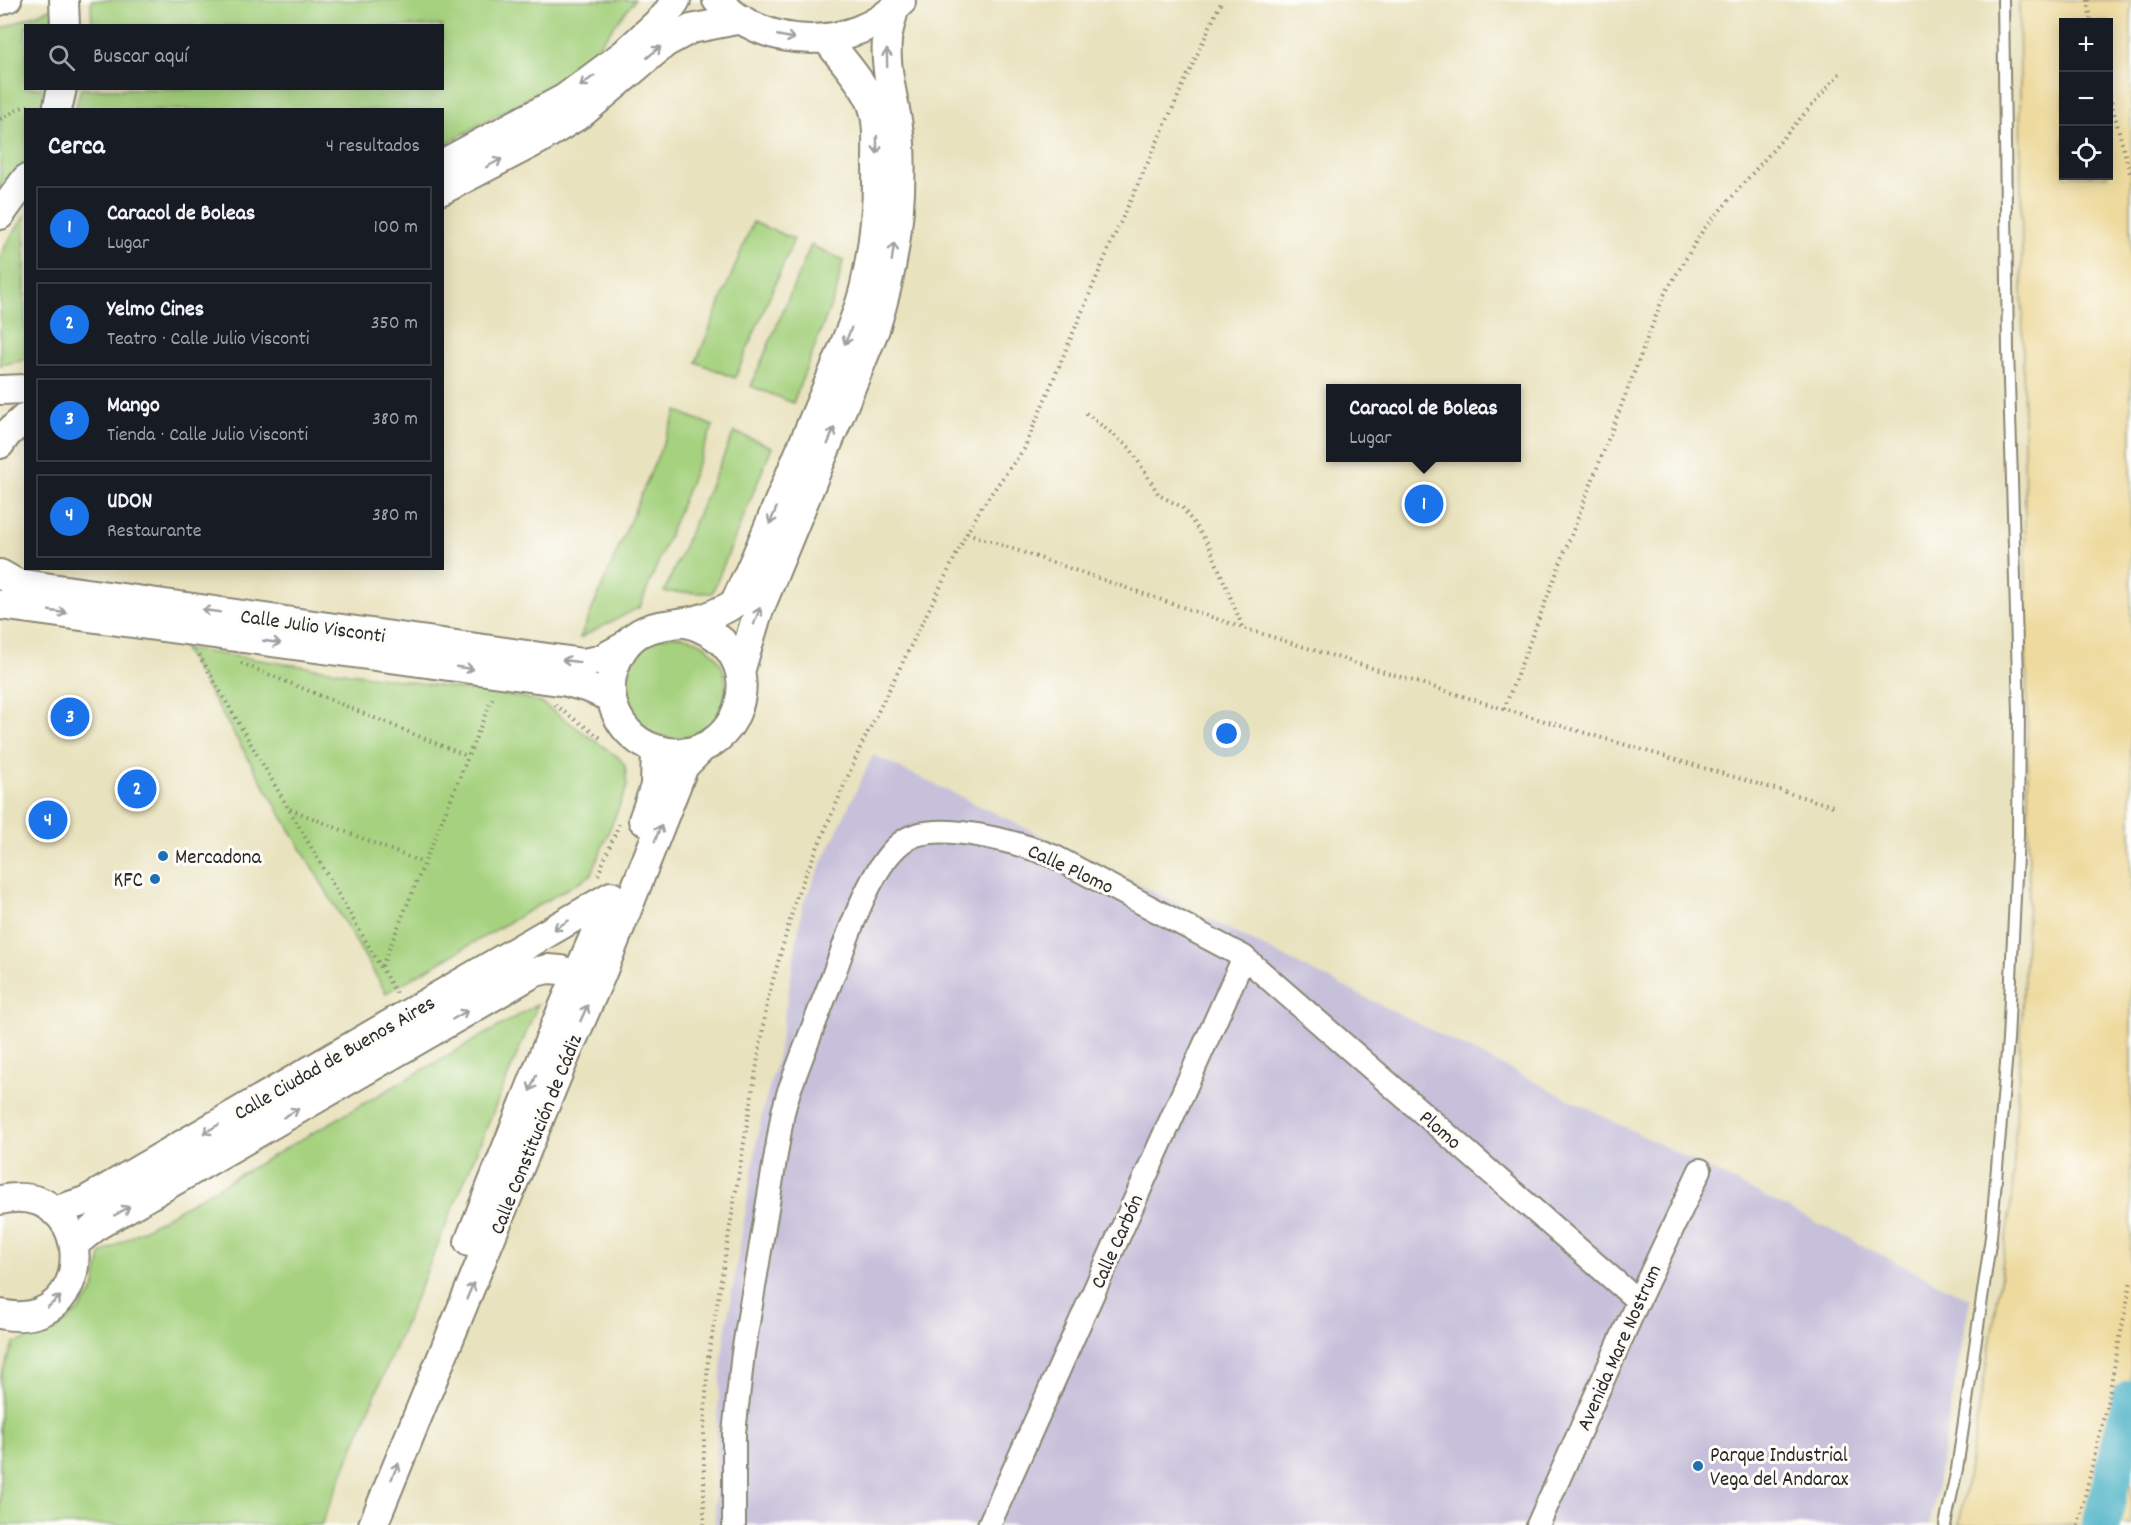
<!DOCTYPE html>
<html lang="es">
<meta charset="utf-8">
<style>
body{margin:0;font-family:Dekko,sans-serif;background:#242831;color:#f1f3f6}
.controls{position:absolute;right:18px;top:18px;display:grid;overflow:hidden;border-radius:0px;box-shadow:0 3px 15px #0003}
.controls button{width:54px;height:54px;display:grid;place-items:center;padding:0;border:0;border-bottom:2px solid #363941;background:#171b24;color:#f1f3f6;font:30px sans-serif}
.you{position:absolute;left:1227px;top:734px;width:21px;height:21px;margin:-15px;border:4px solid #fff;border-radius:50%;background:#1a73e8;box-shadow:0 0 0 9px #1a73e833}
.badge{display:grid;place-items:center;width:39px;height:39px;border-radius:50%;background:#1a73e8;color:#fff;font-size:20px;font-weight:700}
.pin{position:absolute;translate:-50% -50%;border:3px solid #fff;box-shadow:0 2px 6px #0006}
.popup{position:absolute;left:1326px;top:384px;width:195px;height:78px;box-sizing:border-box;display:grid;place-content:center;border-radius:0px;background:#171b24;filter:drop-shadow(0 2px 4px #0005);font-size:20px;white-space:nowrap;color:#9ea1a6}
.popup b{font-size:22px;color:#f1f3f6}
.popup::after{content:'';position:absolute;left:50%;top:100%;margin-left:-12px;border:12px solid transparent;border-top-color:#171b24}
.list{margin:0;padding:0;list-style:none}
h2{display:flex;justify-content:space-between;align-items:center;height:78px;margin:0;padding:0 24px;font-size:26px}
h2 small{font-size:20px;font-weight:400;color:#9ea1a6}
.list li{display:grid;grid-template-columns:39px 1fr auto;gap:18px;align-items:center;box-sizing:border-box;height:84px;margin:0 12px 12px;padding:0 12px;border:2px solid #363941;border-radius:0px}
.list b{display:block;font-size:22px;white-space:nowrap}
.list p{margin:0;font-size:20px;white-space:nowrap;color:#9ea1a6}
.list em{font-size:20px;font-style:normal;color:#9ea1a6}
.icon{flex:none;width:33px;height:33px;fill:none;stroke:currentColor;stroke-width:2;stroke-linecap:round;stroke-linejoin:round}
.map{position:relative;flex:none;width:2131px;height:1525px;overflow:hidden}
.search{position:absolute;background:#171b24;box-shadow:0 3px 15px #0003;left:24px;top:24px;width:420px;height:66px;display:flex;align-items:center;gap:15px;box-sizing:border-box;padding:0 21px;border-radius:0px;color:#9ea1a6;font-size:22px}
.panel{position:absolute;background:#171b24;box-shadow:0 3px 15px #0003;left:24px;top:108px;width:420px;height:462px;border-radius:0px}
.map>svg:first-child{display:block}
.industrial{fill:#c6c0da}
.green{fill:#a6d27f;stroke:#687e55;stroke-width:1.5}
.sand{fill:#eeda9e;stroke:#8c8264;stroke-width:1.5;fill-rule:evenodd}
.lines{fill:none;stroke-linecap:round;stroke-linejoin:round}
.river{stroke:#47b0c6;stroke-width:38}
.service-casing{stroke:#8a8674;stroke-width:14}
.minor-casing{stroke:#8a8674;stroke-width:26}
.tertiary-casing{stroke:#8a8674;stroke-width:32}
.path{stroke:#8a8674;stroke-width:4;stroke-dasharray:1.5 4.5;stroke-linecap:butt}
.service{stroke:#fff;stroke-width:10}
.minor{stroke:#fff;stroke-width:22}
.tertiary{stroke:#fff;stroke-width:28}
.oneway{stroke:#a0a0a0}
.poi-dot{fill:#1f6fb2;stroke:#fdfcf7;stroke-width:2}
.labels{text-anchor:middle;stroke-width:6;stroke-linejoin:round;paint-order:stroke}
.street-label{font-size:21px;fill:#2b2b2b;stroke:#fdfcf7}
.poi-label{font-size:21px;fill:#2b2b2b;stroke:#fdfcf7;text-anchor:start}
</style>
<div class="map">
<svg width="2131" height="1525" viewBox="0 0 2131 1525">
<rect width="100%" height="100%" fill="#fdfcf7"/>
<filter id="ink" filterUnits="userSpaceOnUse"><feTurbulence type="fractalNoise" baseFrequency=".0167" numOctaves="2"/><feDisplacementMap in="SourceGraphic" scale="12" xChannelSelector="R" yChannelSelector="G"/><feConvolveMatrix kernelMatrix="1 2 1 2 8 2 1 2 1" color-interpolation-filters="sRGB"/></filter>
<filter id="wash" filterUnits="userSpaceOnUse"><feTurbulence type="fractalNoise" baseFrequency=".008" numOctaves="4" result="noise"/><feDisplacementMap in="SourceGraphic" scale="24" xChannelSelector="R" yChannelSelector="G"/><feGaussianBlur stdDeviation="1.35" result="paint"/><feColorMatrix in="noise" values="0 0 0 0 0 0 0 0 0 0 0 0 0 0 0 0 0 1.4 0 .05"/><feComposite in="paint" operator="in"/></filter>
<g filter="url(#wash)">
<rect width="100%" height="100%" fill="#e9e2be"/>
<path class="industrial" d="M873,755l153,73 944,471 -40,226h-1215l2,-106 6,-72 38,-229 17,-64 25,-151z"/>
<path class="green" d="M91,0h544l-57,71 -135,74 -1,-35h-367l6,-21 361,-1v-62l-350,-1z
M65,3l-1,22 -38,1v62l37,1 -6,20 -31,1 -1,69 -25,36v-186z
M25,215v145l-25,5v-110z
M753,222l41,17 -59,139 -39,-16z
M811,245l32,15 -6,29 -44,114 -42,-17z
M677,411l36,15 -73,181 -60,31z
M734,432l38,15 -60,146 -48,-1z
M624 687a51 51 0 1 1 102 0a51 51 0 1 1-102 0Z
M184,649l346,50 13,5 75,53 7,8 2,22 -36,88 -205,118z
M538,1004l-217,521h-321v-148l14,-34 40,-12 25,-21 15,-20 7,-36z"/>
<path class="sand" d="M2019,0h112v1525h-172l37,-216 16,-113 17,-312zM2064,22h44v154h-44z"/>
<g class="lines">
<path class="river" d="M2101,1525l30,-126"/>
</g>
</g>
<g filter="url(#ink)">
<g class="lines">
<defs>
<path id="service" d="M1945,1525l12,-56 34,-232 17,-197 10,-205 1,-124 -11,-362 -5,-349"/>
<path id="minor" d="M0,4l10,-4
M734,1525v-92l9,-80 40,-241 6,-21c14,-38 29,-77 44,-115 14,-37 38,-114 72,-136 32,-21 116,3 150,17l189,100 394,344
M989,1525l255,-568
M1538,1525l100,-224 62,-131"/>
<path id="tertiary" d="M64,0l1,26
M717,0c48,51 136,52 184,2
M57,110l5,-22
M442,164l123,-66 59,-44 41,-38 11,-16
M442,190l96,-50 44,-27 83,-70 26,-14 50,-10
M0,215l26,-36
M0,390l26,-1
M0,444l7,-10 19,-17
M0,574l16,9 567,80 16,-3 26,-14
M0,605l567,77 22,6 23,10
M687,623c98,28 49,153 -31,126 -17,-5 -31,-18 -39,-34 -7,-15 -8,-32 -3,-47 20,-59 66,-34 106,-57 5,-2 11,-5 14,-8 5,-7 8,-17 12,-24 15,-32 28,-66 42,-99 16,-38 32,-76 48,-114 10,-26 23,-53 29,-81 9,-40 13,-81 12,-122 0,-20 2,-46 -7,-64 -11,-22 -30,-41 -44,-61
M740,672l17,-57 118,-286c19,-59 28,-122 25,-185 -2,-35 -16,-68 -13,-104 1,-10 5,-21 7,-31
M643,820l12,-34 1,-37
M0,1200c99,-22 100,136 0,114
M54,1211l31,-10 526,-305
M469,1242l89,-223 51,-117
M74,1244l24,-19 437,-253 13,-3 13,1 14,8 17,-2
M373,1525l191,-466 37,-84 83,-209 19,-19"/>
</defs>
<use href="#service" class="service-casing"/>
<use href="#minor" class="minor-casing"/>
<use href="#tertiary" class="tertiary-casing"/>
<path class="path" d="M2088,0l3,22
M2108,90l23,87
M0,119l23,-12 10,-2
M1086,413l44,35 29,47 23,12 27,38 34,83
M967,533l276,95 261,81 332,98
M199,655l197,338
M241,663l226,93
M555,705l47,34
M1504,709l160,-414 39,-65 137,-157
M290,809l133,54
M598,875l21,-51
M382,966l111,-270
M704,1525v-96l4,-70 60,-361 29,-103 64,-149 106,-213 15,-27 42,-57 88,-208 110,-241
M2078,1525l30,-126 23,-118"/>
<use href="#service" class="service"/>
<use href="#minor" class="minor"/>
<use href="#tertiary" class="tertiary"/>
</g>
<defs><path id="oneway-shaft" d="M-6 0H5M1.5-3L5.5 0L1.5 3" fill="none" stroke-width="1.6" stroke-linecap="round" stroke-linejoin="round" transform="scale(1.5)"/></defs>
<g class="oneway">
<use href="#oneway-shaft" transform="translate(786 37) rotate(11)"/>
<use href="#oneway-shaft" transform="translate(654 52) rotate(-40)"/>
<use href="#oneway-shaft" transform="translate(887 58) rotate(-91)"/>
<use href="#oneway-shaft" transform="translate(587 81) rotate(143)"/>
<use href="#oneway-shaft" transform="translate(877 145) rotate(89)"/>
<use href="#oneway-shaft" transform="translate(494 163) rotate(-28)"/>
<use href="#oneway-shaft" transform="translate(893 252) rotate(-82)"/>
<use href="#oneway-shaft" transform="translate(848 336) rotate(112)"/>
<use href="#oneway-shaft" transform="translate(831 436) rotate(-68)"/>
<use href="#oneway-shaft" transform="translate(773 516) rotate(113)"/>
<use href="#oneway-shaft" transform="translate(211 611) rotate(-172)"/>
<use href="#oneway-shaft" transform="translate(58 612) rotate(8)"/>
<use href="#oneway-shaft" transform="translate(757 616) rotate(-70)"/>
<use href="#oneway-shaft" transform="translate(272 642) rotate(8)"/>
<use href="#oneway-shaft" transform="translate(571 661) rotate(-172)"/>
<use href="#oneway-shaft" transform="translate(465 668) rotate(8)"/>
<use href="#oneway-shaft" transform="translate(658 833) rotate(-69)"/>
<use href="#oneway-shaft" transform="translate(561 925) rotate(150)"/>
<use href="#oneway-shaft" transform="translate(584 1013) rotate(-66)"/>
<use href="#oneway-shaft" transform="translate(460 1015) rotate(-30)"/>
<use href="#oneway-shaft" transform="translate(533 1083) rotate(112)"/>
<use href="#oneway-shaft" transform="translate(291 1113) rotate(-30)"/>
<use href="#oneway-shaft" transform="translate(211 1129) rotate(150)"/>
<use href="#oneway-shaft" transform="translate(122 1211) rotate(-30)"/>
<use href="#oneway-shaft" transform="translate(470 1291) rotate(-67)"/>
<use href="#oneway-shaft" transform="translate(54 1302) rotate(-40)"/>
<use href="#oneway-shaft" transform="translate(395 1471) rotate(-67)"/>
</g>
</g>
<g class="poi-dot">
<circle cx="163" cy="856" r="6"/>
<circle cx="155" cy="879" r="6"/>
<circle cx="1698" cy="1466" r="6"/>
</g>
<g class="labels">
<g class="street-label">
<text transform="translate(313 625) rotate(8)" y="7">Calle Julio Visconti</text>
<text transform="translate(1071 868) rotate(25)" y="7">Calle Plomo</text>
<text transform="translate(334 1057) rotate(-30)" y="7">Calle Ciudad de Buenos Aires</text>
<text transform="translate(1441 1129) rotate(41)" y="7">Plomo</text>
<text transform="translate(535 1134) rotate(-68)" y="7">Calle Constitución de Cádiz</text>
<text transform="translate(1116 1241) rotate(-66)" y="7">Calle Carbón</text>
<text transform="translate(1618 1347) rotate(-66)" y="7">Avenida Mare Nostrum</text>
</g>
<g class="poi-label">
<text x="175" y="863">Mercadona</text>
<text x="143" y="886" text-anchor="end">KFC</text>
<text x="1710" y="1461">Parque Industrial<tspan x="1710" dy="24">Vega del Andarax</tspan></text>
</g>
</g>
</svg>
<div class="controls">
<button>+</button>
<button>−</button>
<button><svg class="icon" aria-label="locate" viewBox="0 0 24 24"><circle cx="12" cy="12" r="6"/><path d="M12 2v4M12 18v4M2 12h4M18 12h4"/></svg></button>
</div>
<div class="you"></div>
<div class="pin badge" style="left:1424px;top:504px">1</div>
<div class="popup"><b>Caracol de Boleas</b>Lugar</div>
<div class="pin badge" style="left:137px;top:789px">2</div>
<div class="pin badge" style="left:70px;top:717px">3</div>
<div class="pin badge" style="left:48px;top:820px">4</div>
<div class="search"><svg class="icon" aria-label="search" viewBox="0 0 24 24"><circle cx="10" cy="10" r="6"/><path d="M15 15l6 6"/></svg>Buscar aquí</div>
<section class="panel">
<h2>Cerca<small>4 resultados</small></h2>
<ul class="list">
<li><span class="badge">1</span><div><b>Caracol de Boleas</b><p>Lugar</p></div><em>100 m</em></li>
<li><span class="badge">2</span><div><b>Yelmo Cines</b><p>Teatro · Calle Julio Visconti</p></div><em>350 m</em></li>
<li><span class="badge">3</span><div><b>Mango</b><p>Tienda · Calle Julio Visconti</p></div><em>380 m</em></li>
<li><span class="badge">4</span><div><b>UDON</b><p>Restaurante</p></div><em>380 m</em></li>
</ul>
</section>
</div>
